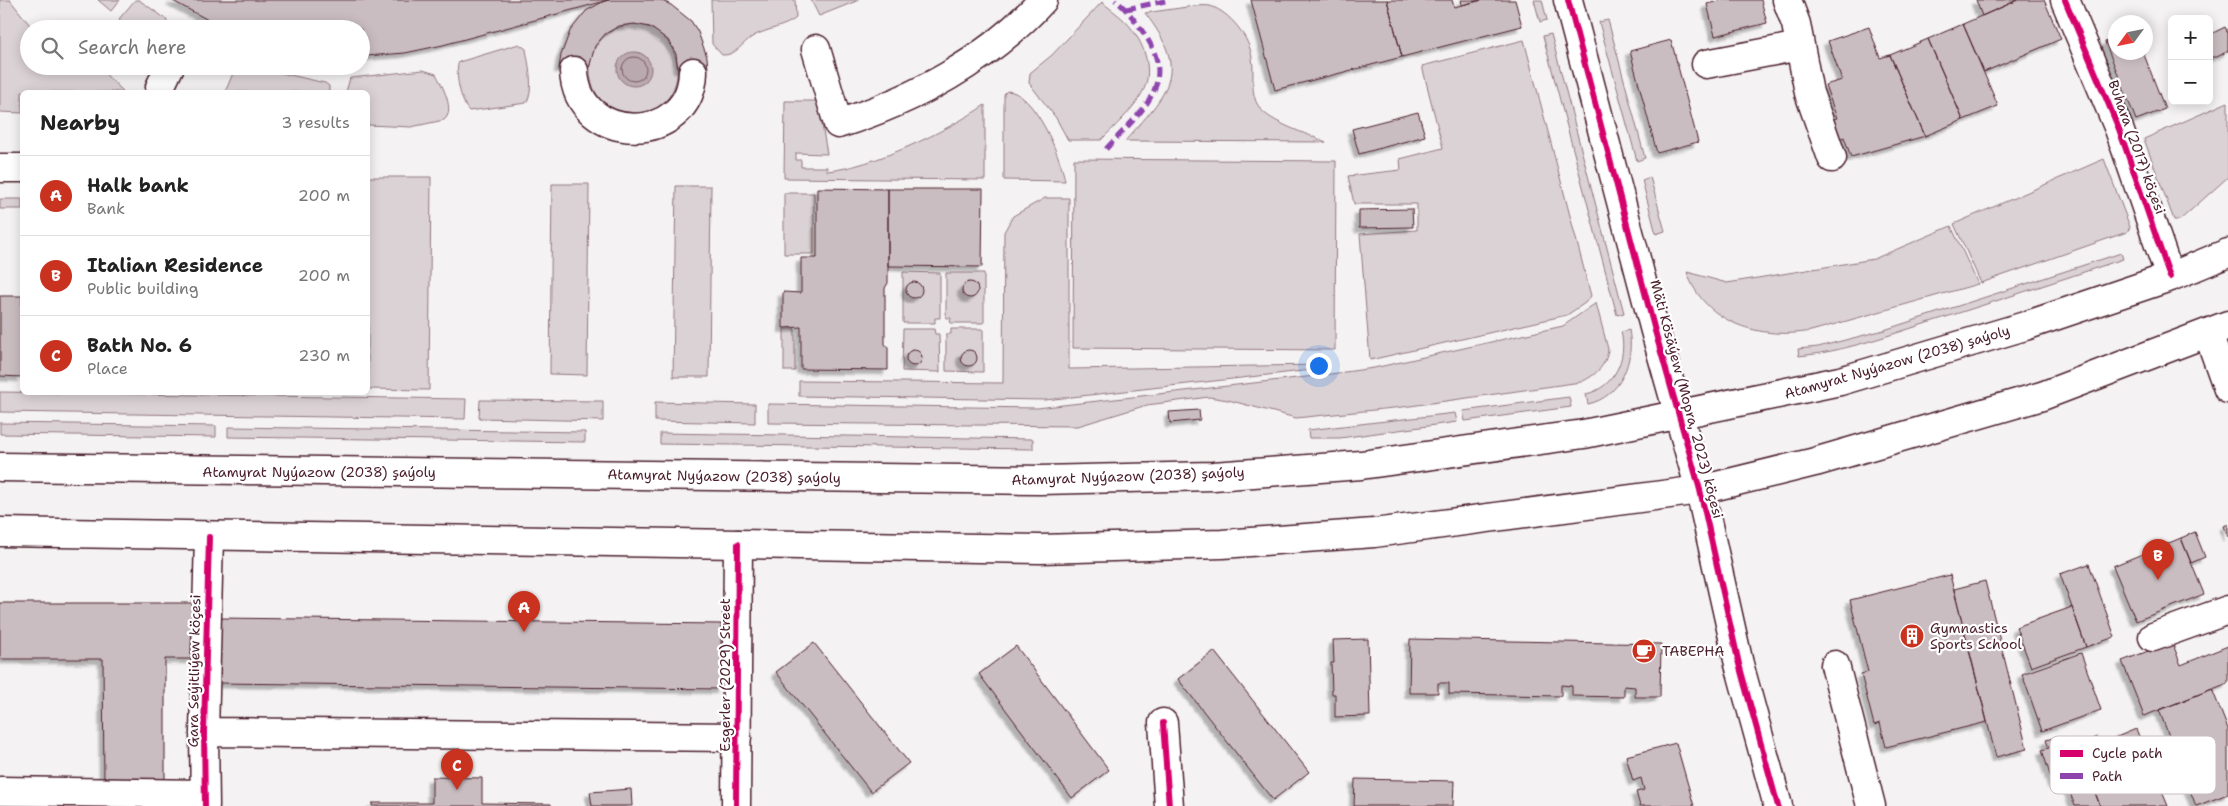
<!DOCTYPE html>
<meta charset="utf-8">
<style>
body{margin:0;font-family:"Shantell Sans",sans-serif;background:#f6f6f6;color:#222}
.controls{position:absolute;right:15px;top:15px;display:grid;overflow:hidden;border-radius:8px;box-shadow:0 2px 12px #0003}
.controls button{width:45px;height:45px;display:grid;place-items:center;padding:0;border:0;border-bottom:1px solid #e0e0e0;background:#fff;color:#222;font:25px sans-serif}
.compass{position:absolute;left:2108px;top:15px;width:45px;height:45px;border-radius:50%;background:#fff;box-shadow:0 2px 12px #0003;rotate:237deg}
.you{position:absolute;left:1318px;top:365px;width:18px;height:18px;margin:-12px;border:4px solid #fff;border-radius:50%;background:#1a73e8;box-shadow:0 0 0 8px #1a73e833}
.badge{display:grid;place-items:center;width:32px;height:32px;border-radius:50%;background:#c8321e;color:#fff;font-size:16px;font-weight:700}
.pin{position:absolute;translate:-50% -41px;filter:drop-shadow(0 1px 2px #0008)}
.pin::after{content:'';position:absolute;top:26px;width:18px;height:15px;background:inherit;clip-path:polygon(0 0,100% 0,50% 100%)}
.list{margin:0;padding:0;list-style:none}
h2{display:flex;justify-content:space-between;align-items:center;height:65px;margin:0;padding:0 20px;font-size:21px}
h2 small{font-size:16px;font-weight:400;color:#767676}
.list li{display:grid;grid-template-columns:32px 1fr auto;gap:15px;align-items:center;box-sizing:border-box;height:80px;padding:0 20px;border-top:1px solid #e0e0e0}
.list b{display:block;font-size:19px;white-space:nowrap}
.list p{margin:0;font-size:16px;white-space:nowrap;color:#767676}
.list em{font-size:16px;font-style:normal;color:#767676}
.icon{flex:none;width:28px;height:28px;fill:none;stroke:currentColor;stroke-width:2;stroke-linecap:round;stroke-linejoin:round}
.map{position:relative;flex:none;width:2228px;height:806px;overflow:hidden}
.search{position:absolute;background:#fff;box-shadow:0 2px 12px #0003;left:20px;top:20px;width:350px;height:55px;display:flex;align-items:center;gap:12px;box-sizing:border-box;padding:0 18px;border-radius:28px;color:#767676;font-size:19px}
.panel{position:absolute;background:#fff;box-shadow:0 2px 12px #0003;left:20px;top:90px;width:350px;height:305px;border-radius:8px}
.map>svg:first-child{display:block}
.green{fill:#dbd2d5;stroke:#927880;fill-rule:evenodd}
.water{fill:#baa9ae;stroke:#8d727a}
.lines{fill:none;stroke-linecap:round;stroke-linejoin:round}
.shore{stroke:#77565f;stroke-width:1}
.building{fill:#cabdc1;stroke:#4a1f2b;filter:url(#shadow)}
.minor-casing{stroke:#4a1f2b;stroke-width:31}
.major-casing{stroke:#4a1f2b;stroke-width:31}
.minor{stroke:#fff;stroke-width:28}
.major{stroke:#fff;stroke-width:28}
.quiet{stroke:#8e44ad;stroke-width:5;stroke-dasharray:10 5;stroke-linecap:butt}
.cycleway-casing{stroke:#fff;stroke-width:9}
.cycleway{stroke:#d6006c;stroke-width:6}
.labels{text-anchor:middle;stroke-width:4.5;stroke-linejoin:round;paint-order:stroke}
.street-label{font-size:14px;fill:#4a1f2b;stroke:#fff}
.poi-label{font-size:14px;fill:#4a1f2b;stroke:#fff;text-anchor:start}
.key{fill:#fff;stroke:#c9bcbf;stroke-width:1}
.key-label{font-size:14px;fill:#4a1f2b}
</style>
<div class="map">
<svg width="2228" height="806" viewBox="0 0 2228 806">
<defs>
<filter id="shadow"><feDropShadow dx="-4.5" dy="4.5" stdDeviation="1" flood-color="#0004"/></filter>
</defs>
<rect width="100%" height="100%" fill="#f4f2f2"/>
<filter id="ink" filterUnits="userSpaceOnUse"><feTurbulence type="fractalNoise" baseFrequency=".02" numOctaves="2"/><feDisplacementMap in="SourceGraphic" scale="10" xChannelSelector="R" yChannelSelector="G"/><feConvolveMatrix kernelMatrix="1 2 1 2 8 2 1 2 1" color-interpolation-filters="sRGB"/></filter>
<g filter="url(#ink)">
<path class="green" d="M0,0h10l23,29h-4v37h68l27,26h-102v21l-22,-1z
M98,0h22l-9,11z
M135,0h4l27,19 4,10c-21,0 -34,4 -51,-10z
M711,0h84l1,18c-10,9 -31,11 -44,19 -10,6 -16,19 -30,18l-10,-11z
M811,0h48l-40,16z
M1534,0h8l5,20 -7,2z
M1102,2c9,8 22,16 29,26 14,17 23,45 11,65 -10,18 -27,33 -41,47h-33l-12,-22 -27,-35 1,-10 22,-18z
M1194,6c5,0 11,-1 16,0 20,6 40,32 42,52 3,16 -3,35 7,49 11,16 49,27 67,35l-201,-1c43,-48 66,-69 20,-128z
M1608,20l37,138 -8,3 -38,-139z
M634,24c58,6 57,88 1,89 -58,1 -62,-83 -1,-89zM637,52l8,4 5,16 -8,11 -12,2 -11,-8 -1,-14z
M1551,34l73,279 -7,2 -74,-279z
M1524,40l67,256 -6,7 -18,12 -197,45 -10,-126 57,-4v-26h-63l-6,-28 53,-6 -1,-11 43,-11 -21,-82z
M519,44l7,5c2,14 9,41 0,54l-57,8c-8,-8 -15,-39 -10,-49z
M236,66h15l74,17 4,3v6h-102l-1,-2z
M423,70l13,4c6,11 20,37 8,46l-33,7 -43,-2v-33h-22l4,-14z
M1007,91c27,0 54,66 58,90l-61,-1v-86z
M785,101h33l9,53 -31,-1v7h5v7h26v4c46,-4 120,-40 158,-66v75l-201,-2z
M2228,102v75l-48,43h-6l-30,-81z
M1074,159l262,2 -1,189 -262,-2z
M2104,159l26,68 -3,5 -146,51 -27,-59z
M368,177h63l-2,213 -61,-1z
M1650,177l15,54 -9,3 -14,-54z
M552,184h37l-2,191 -37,-1z
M676,186h35l-2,191h-36z
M784,193h30v61h-30z
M1045,198h24v171l251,-4 1,4 -276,31 -246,-4v-15l204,2 1,-151 9,-16z
M0,199h22v10h-22z
M1951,226l27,58 -167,47c-49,9 -107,-7 -124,-59l40,11 147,-24z
M2121,253l2,6c-66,22 -132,44 -199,65 -40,13 -83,28 -125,32l-1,-7 20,-2 66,-17z
M903,272l37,1v45h-5v5h-32z
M946,273h38v50h-34l1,-5h-5z
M1596,303l12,46c-1,16 -13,27 -27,33l-178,25 -107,11 -68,-18 -19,-3 -62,8 -69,21 -310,-3v-19l269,4 286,-33 51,-7 189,-42z
M784,329h11v42h-11z
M903,329h31l1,5h4l1,38 -38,-1z
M951,329h32v43l-37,-1v-37h5z
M1629,330c6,30 -8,67 -41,74l-2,-10c28,-6 42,-36 35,-62z
M0,392l466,7 -1,20 -465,-7z
M1569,397l2,10 -106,14 -2,-10z
M480,400l123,1v20l-124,-3z
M655,402l100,2v19l-100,-2z
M1455,413l2,9 -117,16h-31l-1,-8z
M0,423l216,3v11l-216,-3z
M228,427l357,5v10l-357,-5z
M660,433l373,6v10l-373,-5z"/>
<path class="water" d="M617 69a17 17 0 1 1 34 0a17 17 0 1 1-34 0Z"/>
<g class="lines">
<path class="shore" d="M622 69a12 12 0 1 1 24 0a12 12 0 1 1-24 0Z"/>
</g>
<path class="building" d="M171,0h438l-166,45 -38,8 -39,3h-5v-27h-136z
M606,0h55l10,5 20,16 7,11 9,25 1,13 -30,-1 -2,-15 -8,-14 -18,-13 -16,-3 -15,2 -14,8 -10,12 -6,22h-30l2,-13 9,-24 16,-20z
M1251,0h136l15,57 -127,33z
M1387,0h65l2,7 28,-7h33l7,26 -120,31z
M1461,0h21l-20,5z
M1723,0h38l6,23 -52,13 -8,-32z
M1976,0h42l-36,16z
M2018,0h26l17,39 -77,33 -21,-48z
M1963,24l35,82 -35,14 -35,-81z
M1869,27l11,31 10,-3 35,81 -74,21 -7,-20 -5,2 -7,-20 5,-1 -12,-33 17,-5 -14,-39z
M2225,27l3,6v18l-11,6h-8v-22z
M2116,37v15h27l22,57 -29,11 -31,-78z
M1928,39l35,81 -38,16 -35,-81z
M1671,40l27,102 -41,11 -27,-102z
M1418,112l7,24 -66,18 -7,-25z
M817,188l71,1v94l-3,5v56l3,4v22l-87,-1v-42l-18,1v-36l18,1v-35h16z
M888,189h95l-1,78 -94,-1z
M1412,209l1,18 -54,1v-18z
M962 290a8 8 0 1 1 16 0a8 8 0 1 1-16 0Z
M906 290a8 8 0 1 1 16 0a8 8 0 1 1-16 0Z
M0,296h22v81l-22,-1z
M961 358a8 8 0 1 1 16 0a8 8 0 1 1-16 0Z
M906 358a8 8 0 1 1 16 0a8 8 0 1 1-16 0Z
M1199,410l1,10 -30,3 -1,-11z
M2228,524v13l-4,-11z
M2195,532l10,25 -14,6 -10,-25z
M2181,538l23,56 -68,27 -23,-55z
M2089,564l26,73 -29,10 -26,-73z
M1950,575l37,147 -101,25 -6,-24 -6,2 -13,-51 7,-2 -18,-72z
M1985,581l42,168 -31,8 -42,-168z
M0,603h198v56h-33v124h-61l-1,-124h-103z
M2072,607l14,40 -55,20 -15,-40z
M218,618l503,6v65l-504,-6z
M1368,639l2,77 -35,1v-23h-3l-1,-31h3l-1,-23z
M1410,639l251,5 -1,53h-25v-10l-11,-1v11l-52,-1v-10l-11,-1v11l-112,-2v-11h-11v10h-29z
M2172,642l9,23 47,-19v37l-84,33 -22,-55z
M814,643l95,120 -38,29 -95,-120z
M1016,646l93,124 -37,28 -93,-124z
M1214,651l95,121 -36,28 -95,-121z
M2081,653l20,57 -59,21 -20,-57z
M2212,689l16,40v65l-32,12 -37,-96z
M2136,729l32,77h-68l-23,-61 20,-8 3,7z
M2057,737l13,41 -17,6 -11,-34 7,-2 -3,-8z
M1676,743l18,63h-54l-4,-14 8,-2 -3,-12 -8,3 -7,-25z
M2089,774l11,32h-25l-9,-24z
M432,777l50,1v25l69,1v2h-179v-3h60z
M1355,779l99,2 -1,25h-99z
M631,789l1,17h-40l-2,-14z"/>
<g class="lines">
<defs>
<path id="minor" d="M1568,0l87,331 45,159 39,174 39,142
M1787,0l9,24 13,69 23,65
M2065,0l54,129 51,148
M816,49l22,75c78,-25 148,-62 205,-124
M1706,64l94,-18
M574,71c3,75 117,76 119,1
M160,87l10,-21
M0,168h22
M2208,333l20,56
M2153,637l75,-27
M1835,665l36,141
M1163,723l6,83
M204,732l533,5
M0,791l204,3
M205,806l-1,-74 5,-195
M736,806l2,-262"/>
<path id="major" d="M0,467l1040,13 173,-4 148,-11 223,-31 256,-53 185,-55 145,-49 58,-24
M0,532l1040,17 182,-5 152,-11 326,-43 115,-28 227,-66 186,-71"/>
</defs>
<use href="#minor" class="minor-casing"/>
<use href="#major" class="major-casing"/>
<use href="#minor" class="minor"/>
<use href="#major" class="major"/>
<path class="quiet" d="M1126,9l44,-9
M1106,149c33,-36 73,-64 39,-114 -9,-13 -17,-25 -30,-35"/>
<defs>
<path id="cycleway" d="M1568,0l87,331 45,159 39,174 39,142
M2065,0l54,129 51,148
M1163,723l6,83
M205,806l-1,-74 5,-195
M736,806l2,-262"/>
</defs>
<use href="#cycleway" class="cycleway-casing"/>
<use href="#cycleway" class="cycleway"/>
</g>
</g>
<defs>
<symbol id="building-disc" viewBox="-11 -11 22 22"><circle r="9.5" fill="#c8321e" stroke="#fff"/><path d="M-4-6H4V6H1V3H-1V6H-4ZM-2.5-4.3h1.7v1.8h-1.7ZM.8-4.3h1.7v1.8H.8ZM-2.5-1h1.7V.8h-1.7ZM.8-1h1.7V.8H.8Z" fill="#fff"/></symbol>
<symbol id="cafe-disc" viewBox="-11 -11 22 22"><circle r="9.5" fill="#c8321e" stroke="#fff"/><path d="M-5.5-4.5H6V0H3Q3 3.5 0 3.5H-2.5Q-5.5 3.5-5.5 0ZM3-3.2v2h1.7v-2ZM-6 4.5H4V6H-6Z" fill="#fff"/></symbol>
</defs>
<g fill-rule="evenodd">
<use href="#building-disc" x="1898" y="622" width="28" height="28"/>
<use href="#cafe-disc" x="1630" y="637" width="28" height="28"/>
</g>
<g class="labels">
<g class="street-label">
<text transform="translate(2137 147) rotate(70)" y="5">Buhara (2017) köçesi</text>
<text transform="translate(1897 362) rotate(-16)" y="5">Atamyrat Nyýazow (2038) şaýoly</text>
<text transform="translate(1687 399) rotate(75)" y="5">Mäti Kösäýew (Mopra, 2023) köçesi</text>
<text x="319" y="477">Atamyrat Nyýazow (2038) şaýoly</text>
<text transform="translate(724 476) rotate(1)" y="5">Atamyrat Nyýazow (2038) şaýoly</text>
<text transform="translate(1128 476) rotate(-2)" y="5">Atamyrat Nyýazow (2038) şaýoly</text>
<text transform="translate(194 671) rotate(-89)" y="5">Gara Seýitliýew köçesi</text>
<text transform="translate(725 675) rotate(-90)" y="5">Esgerler (2029) Street</text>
</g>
<g class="poi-label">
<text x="1930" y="633">Gymnastics<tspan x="1930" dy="16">Sports School</tspan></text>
<text x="1662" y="656">ТАВЕРНА</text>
</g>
</g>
<rect x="2050" y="736" width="166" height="58" rx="8" class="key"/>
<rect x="2060" y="750" width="23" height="7" fill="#d6006c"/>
<rect x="2060" y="773" width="23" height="6" fill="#8e44ad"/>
<g class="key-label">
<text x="2092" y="758">Cycle path</text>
<text x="2092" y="781">Path</text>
</g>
</svg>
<div class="controls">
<button>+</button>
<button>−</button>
</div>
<svg class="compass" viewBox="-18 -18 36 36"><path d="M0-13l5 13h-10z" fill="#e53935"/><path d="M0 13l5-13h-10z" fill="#767676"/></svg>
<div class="you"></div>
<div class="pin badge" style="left:524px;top:632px">A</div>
<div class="pin badge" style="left:2158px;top:580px">B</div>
<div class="pin badge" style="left:457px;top:790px">C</div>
<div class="search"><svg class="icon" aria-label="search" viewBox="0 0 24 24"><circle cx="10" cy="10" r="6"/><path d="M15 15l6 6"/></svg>Search here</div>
<section class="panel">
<h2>Nearby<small>3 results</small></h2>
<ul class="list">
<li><span class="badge">A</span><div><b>Halk bank</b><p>Bank</p></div><em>200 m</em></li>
<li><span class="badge">B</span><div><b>Italian Residence</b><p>Public building</p></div><em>200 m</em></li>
<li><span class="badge">C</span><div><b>Bath No. 6</b><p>Place</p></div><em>230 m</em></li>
</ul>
</section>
</div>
